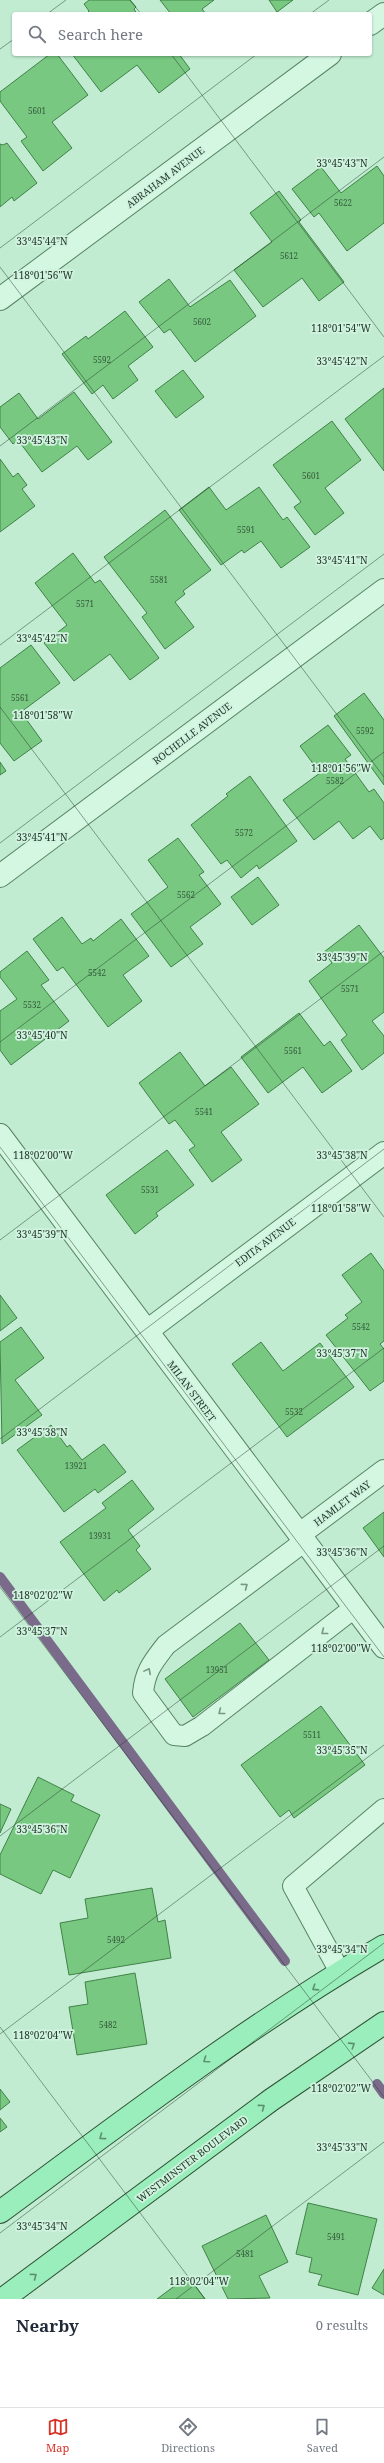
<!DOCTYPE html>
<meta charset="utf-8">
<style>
body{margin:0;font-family:"Noto Serif",serif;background:#f2f2f3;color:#1f2937}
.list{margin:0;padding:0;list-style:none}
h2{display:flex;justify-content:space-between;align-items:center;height:52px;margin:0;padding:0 16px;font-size:17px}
h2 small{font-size:13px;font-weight:400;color:#747a83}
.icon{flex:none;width:22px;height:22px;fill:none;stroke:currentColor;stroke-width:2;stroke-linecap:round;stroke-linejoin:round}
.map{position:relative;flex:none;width:384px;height:2299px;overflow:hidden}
.search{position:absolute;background:#fff;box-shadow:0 1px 3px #0004;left:12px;right:12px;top:12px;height:44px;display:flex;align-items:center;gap:10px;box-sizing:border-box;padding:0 14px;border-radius:4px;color:#747a83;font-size:15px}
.sheet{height:108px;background:#fff}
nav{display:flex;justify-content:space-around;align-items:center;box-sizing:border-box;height:56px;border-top:1px solid #e0e1e3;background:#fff;font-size:11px;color:#747a83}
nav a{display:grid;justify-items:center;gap:2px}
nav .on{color:#d93025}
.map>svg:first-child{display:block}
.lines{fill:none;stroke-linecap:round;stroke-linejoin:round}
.stream{stroke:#7a6b8b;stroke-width:10}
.building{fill:#78c882;stroke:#408247}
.lane-casing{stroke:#598464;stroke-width:22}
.street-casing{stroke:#598464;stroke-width:24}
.primary-casing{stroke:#2e5234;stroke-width:24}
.lane{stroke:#d4f7e2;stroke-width:20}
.street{stroke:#d4f7e2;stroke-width:22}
.primary{stroke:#9aeebb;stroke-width:22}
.oneway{stroke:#789682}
.oneway2{stroke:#5c916e}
.ticks{fill:none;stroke:#1d3422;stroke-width:1;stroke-opacity:0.45}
.labels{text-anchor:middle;stroke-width:3.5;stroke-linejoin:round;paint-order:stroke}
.number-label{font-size:8px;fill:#34593a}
.street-label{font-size:10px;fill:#1d3422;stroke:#d0f3df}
.ticks-label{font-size:10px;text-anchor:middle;fill:#1d3422;stroke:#d0f3df;stroke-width:3.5;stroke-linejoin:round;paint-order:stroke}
</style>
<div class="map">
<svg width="384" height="2299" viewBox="0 0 384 2299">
<rect width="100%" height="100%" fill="#c1ecd2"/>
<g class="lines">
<path class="stream" d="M0,1577l285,384
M377,2084l7,10"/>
</g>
<path class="building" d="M89,0h41l6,7 -2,2 3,5h-51l3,-3 -5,-7z
M160,0h54l-12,9 4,5h-35z
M269,0h24l-16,12z
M50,54h7l31,41 -36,27 20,26 -29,23 -22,-30 6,-4 -27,-36v-9z
M72,54h107l11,15 -31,24 -22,-28 -36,27z
M7,143l30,40 -23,18 -2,-4 -12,10v-63l3,1z
M377,166l7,10v47l-37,28 -28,-38 -5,4 -22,-28 29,-22 20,26z
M279,191l22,29 -2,2 45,60 -25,19 -17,-23 -39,29 -29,-37 38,-28 -22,-29z
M169,279l21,28 40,-27 26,36 -61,46 -25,-33 -6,4 -25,-31z
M125,311l28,36 -25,19 10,14 -25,19 -10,-14 -11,9 -30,-40 24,-18 2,3z
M183,370l21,27 -28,21 -21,-27z
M384,388v83l-39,-52z
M74,392l38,50 -24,18 -11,-14 -35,26 -24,-32 -5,4 -13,-17v-20l19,-14 19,26z
M332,421l29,39 -36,28 19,25 -29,22 -21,-28 7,-5 -28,-37z
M0,459l13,18 5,-4 9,12 -5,4 13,17 -35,26z
M209,487l17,23 33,-23 24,33 4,-3 23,30 -29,21 -20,-27 -17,12 -2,-3 -21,15 -42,-55z
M165,510l46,60 -28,21 2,3 -10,8 19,25 -29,22 -23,-32 5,-4 -43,-56z
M73,553l22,30 5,-3 59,78 -29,22 -20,-26 -36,27 -30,-38 23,-18 -32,-42z
M31,645l29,38 -39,29 21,29 -28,20 -14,-18v-75z
M364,693l20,27v65l-50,-69z
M328,725l23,30 -6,4 24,33 5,-3 10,14v35l-3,2 -11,-14 -17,13 -14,-18 -25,19 -31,-40 37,-27 -20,-27z
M0,762l6,9 -6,4z
M250,776l47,65 -38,28 -2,-4 -16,13 -14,-18 -6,4 -30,-39 37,-29 -2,-2z
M178,838l26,34 -5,3 22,29 -31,23 13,17 -32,23 -40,-53 37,-27 -20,-27z
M258,877l21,28 -27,20 -21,-28z
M62,917l20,27 9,-6 2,3 28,-22 28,37 -26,19 19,26 -34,26 -45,-60 -6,4 -24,-32z
M359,925l25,33v54l-12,9 12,15v17l-22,17 -21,-30 6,-5 -38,-54 23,-18 -8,-11z
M27,951l22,29 -8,5 28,36 -58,44 -11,-15v-39l17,-12 -17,-22v-5z
M299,1013l25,33 6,-5 22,30 -30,22 -19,-26 -35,26 -27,-36z
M180,1052l25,34 26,-19 28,37 -38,28 21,28 -30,22 -23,-32 6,-4 -20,-26 -6,4 -30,-41z
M167,1150l27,35 -38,28 2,3 -23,18 -29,-39z
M371,1253l13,18v70l-4,3 4,5v32l-14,10 -44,-56 22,-17 -3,-3 17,-13 -20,-27z
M0,1295l17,23 -17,13z
M21,1327l23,31 -29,22 27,35 -40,29 -2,-102z
M261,1342l22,29 37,-28 34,44 -67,50 -55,-73z
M51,1425l16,22 3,-2 12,15 22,-16 22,28 -28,21 -3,-4 -31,23 -47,-62z
M132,1480l22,29 -26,21 12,16 -4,4 15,19 -32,24 -2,-3 -13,11 -44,-59 46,-34 -4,-5z
M384,1512v45l-21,-29z
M240,1623l29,37 -76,57 -28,-38z
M321,1706l44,59 -71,53 -5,-8 -9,7 -39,-52z
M38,1777l36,18 -3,6 29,14 -30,63 -17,-8 -12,24 -41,-20v-19z
M0,1804l11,5 -11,24z
M152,1888l6,34 7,-2 6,38 -102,17 -9,-52 28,-5 -3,-19z
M135,1973l12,71 -70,11 -8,-48 19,-3 -3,-22z
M0,2089l10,13 -10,8z
M0,2118l7,9 -7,5z
M308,2203l69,16 -19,76 -40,-10 4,-10 -13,-3 3,-14 -16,-4z
M266,2215l22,47 -29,14 11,22 -42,1 -26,-53z
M384,2269v26l-12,-7z
M188,2276l17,23h-48z"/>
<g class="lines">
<defs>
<path id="lane" d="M305,1541l-139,104c-13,17 -21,26 -23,48l31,42 11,1 17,-10 152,-118
M340,1972l-47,-86 91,-77"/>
<path id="street" d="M370,24l14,-10
M0,299l330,-245
M0,876l384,-286
M0,1135l384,512
M147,1331l237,-178
M300,1534l84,-63"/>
<path id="primary" d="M0,2212c126,-93 249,-187 384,-266
M3,2299l268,-199 113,-77"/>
</defs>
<use href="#lane" class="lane-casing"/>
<use href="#street" class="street-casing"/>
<use href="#primary" class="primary-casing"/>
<use href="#lane" class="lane"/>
<use href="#street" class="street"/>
<use href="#primary" class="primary"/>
</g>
<defs><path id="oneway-chevron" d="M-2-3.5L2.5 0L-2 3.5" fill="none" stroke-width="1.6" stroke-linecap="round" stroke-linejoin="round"/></defs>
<g class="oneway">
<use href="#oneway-chevron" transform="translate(245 1586) rotate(-37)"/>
<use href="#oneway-chevron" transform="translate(324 1632) rotate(142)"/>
<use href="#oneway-chevron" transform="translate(148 1671) rotate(-62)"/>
<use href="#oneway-chevron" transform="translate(221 1712) rotate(142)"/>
</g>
<g class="oneway2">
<use href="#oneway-chevron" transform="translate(315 1988) rotate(147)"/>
<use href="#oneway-chevron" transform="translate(352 2045) rotate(-33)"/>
<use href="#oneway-chevron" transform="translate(206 2060) rotate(145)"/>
<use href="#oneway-chevron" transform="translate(262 2107) rotate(-37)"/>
<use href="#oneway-chevron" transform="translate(102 2137) rotate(144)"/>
<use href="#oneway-chevron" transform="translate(34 2276) rotate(-37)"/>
</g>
<path class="ticks" d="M130,0l11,14M47,14l19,-14M310,14l19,-14M0,49l14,-10M171,54l213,283M0,248l257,-194M0,267l384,510M0,446l384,-289M0,645l384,-289M0,707l384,510M0,843l384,-289M0,1042l384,-290M0,1147l384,510M0,1240l384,-289M0,1439l384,-290M0,1587l384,510M0,1637l384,-289M0,1836l384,-290M0,2027l205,272M0,2034l384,-289M0,2233l384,-290M176,2299l208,-157"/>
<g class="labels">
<g class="number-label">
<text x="37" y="114">5601</text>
<text x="343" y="206">5622</text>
<text x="289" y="259">5612</text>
<text x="202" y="325">5602</text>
<text x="102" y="363">5592</text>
<text x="311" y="479">5601</text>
<text x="246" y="533">5591</text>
<text x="159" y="583">5581</text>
<text x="85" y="607">5571</text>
<text x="20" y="701">5561</text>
<text x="365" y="734">5592</text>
<text x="335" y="784">5582</text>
<text x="244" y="836">5572</text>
<text x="186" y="898">5562</text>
<text x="97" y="976">5542</text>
<text x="350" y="992">5571</text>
<text x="32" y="1008">5532</text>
<text x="293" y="1054">5561</text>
<text x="204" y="1115">5541</text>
<text x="150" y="1193">5531</text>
<text x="361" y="1330">5542</text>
<text x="294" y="1415">5532</text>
<text x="76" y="1469">13921</text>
<text x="100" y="1539">13931</text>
<text x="217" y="1673">13951</text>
<text x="312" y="1738">5511</text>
<text x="116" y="1943">5492</text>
<text x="108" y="2028">5482</text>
<text x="336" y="2240">5491</text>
<text x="245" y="2257">5481</text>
</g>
<g class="street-label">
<text transform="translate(165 177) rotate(-37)" y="4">ABRAHAM AVENUE</text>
<text transform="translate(192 733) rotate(-37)" y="4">ROCHELLE AVENUE</text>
<text transform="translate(265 1242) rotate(-37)" y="4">EDITA AVENUE</text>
<text transform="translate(192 1391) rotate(53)" y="4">MILAN STREET</text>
<text transform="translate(342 1503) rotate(-37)" y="4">HAMLET WAY</text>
<text transform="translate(192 2159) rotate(-37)" y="4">WESTMINSTER BOULEVARD</text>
</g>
</g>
<g class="ticks-label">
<text x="342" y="167">33°45'43"N</text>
<text x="42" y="245">33°45'44"N</text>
<text x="43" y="279">118°01'56"W</text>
<text x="341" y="332">118°01'54"W</text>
<text x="342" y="365">33°45'42"N</text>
<text x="42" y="444">33°45'43"N</text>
<text x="342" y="564">33°45'41"N</text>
<text x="42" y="642">33°45'42"N</text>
<text x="43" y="719">118°01'58"W</text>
<text x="341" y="772">118°01'56"W</text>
<text x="42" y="841">33°45'41"N</text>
<text x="342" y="961">33°45'39"N</text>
<text x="42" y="1039">33°45'40"N</text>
<text x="43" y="1159">118°02'00"W</text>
<text x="342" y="1159">33°45'38"N</text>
<text x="341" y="1212">118°01'58"W</text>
<text x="42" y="1238">33°45'39"N</text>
<text x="342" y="1357">33°45'37"N</text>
<text x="42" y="1436">33°45'38"N</text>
<text x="342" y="1556">33°45'36"N</text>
<text x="43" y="1599">118°02'02"W</text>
<text x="42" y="1635">33°45'37"N</text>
<text x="341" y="1652">118°02'00"W</text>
<text x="342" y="1754">33°45'35"N</text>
<text x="42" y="1833">33°45'36"N</text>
<text x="342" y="1953">33°45'34"N</text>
<text x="43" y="2039">118°02'04"W</text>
<text x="341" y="2092">118°02'02"W</text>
<text x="342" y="2151">33°45'33"N</text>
<text x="42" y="2230">33°45'34"N</text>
<text x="199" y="2285">118°02'04"W</text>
</g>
</svg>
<div class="search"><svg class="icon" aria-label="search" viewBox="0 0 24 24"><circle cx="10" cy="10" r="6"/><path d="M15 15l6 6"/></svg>Search here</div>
</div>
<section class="sheet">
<h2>Nearby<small>0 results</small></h2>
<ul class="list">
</ul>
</section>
<nav>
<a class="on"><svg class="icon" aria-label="map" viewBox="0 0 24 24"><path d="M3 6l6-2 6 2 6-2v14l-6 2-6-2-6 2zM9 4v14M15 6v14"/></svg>Map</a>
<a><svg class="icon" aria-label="directions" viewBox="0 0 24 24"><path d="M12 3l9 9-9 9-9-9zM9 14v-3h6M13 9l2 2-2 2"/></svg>Directions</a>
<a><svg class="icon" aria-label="saved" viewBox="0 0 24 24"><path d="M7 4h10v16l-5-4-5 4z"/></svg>Saved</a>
</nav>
